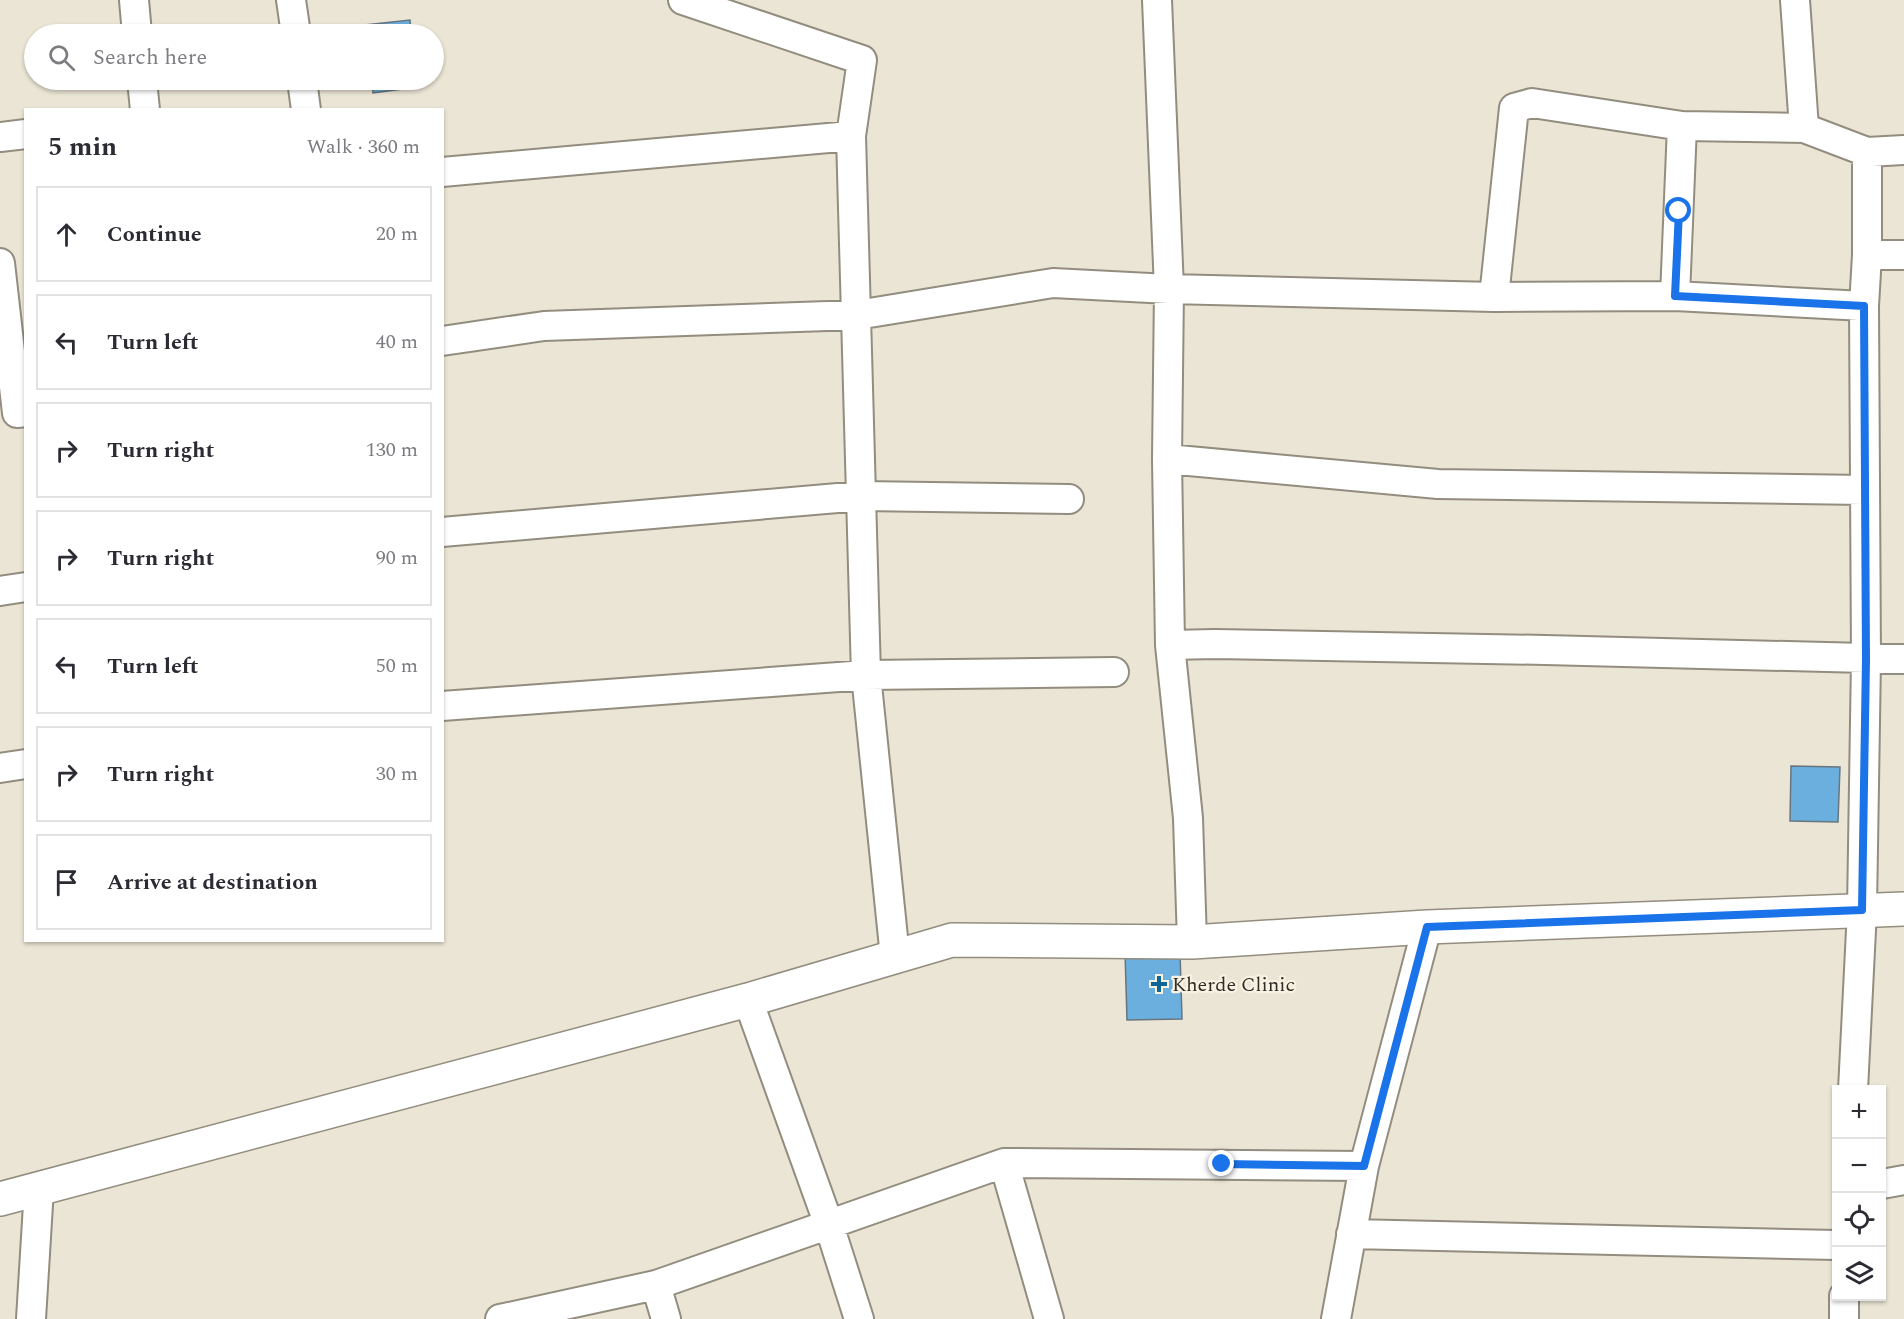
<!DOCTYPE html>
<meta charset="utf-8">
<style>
body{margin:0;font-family:Spectral,serif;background:#f7f7f7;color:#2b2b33}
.controls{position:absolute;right:18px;bottom:18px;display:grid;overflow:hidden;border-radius:0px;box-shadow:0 2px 4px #0004}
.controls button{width:54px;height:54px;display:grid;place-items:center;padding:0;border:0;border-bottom:2px solid #e1e1e2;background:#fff;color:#2b2b33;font:30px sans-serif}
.stop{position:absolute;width:18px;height:18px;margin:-14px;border:4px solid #1a73e8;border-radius:50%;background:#fff}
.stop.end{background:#1a73e8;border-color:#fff;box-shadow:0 2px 6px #0008}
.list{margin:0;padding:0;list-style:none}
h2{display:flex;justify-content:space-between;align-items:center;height:78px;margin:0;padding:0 24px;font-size:26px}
h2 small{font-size:20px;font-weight:400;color:#7c7c81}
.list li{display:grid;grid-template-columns:39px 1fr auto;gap:18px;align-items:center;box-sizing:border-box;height:96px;margin:0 12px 12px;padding:0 12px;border:2px solid #e1e1e2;border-radius:0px}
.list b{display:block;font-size:22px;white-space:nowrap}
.list em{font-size:20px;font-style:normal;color:#7c7c81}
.icon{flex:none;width:33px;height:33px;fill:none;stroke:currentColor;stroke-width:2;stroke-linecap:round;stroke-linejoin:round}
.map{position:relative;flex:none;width:1904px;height:1319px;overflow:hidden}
.search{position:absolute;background:#fff;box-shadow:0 2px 4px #0004;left:24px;top:24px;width:420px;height:66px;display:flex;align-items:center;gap:15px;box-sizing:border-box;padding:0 21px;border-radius:33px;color:#7c7c81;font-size:22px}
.panel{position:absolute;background:#fff;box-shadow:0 2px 4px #0004;left:24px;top:108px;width:420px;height:834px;border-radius:0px}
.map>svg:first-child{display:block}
.building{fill:#6bafdf;stroke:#67757f;stroke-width:1.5}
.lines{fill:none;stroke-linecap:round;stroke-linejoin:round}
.minor-casing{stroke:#928d7e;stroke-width:32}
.secondary-casing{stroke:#928d7e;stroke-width:36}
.minor{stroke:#fff;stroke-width:28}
.secondary{stroke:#fff;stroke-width:33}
.route{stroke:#1a73e8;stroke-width:8}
.poi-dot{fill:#0e6596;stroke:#f7f2e1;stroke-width:2}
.labels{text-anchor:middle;stroke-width:4.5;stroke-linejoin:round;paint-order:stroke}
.poi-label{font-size:20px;fill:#2f2d27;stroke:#f7f2e1;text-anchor:start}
</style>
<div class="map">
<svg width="1904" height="1319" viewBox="0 0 1904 1319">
<rect width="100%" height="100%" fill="#eae5d4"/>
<path class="building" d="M410,20l1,14h-45l-1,-9z
M372,80h45l1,7 -45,6z
M1791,766l49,1 -2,55 -48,-1z
M1180,951l2,68 -55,1 -2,-68z"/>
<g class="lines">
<defs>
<path id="minor" d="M134,0l3,34
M291,0l5,34
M683,0l179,60 -11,76 15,539 29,282
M1157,0l12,289 -2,170 3,186 18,173 4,124
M1795,0l9,128 63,24 37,-2
M142,80l3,30
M302,80l4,30
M0,137l26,-3
M442,172l409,-36
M1867,255h37
M0,263l17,150 9,-1
M1675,296l7,-170
M1494,297l20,-189 18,-5 150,23 122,2
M442,341l102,-15 313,-11 196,-32 116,6 325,8 181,-1 189,10
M1167,459l271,25 427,6
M442,532l419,-36 208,3
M0,591l26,-4
M1170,645l45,-1 330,6 359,9
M442,706l424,-31 248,-3
M0,768l26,-4
M748,1000l81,225 30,94
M1853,1090l9,-180 4,-251 -2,-353 3,-51v-103
M1004,1163l45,156
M1882,1184l22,-4
M1351,1234l485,11
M656,1285l10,34
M31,1319l8,-131
M500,1319l156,-34 348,-122 360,3
M1336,1319l28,-153 63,-239
M1844,1319v-23"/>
<path id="secondary" d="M0,1199l748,-199 204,-60 240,2 235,-15 477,-18"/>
</defs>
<use href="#minor" class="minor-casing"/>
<use href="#secondary" class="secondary-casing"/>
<use href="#minor" class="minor"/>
<use href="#secondary" class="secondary"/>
</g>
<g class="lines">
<path class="route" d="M1222,1164l142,2 63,-239 435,-17 4,-251 -2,-353 -189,-10 4,-85"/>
</g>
<path class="poi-dot" d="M1156 975h6v6h6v6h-6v6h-6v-6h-6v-6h6z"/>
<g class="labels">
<g class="poi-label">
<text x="1172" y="991">Kherde Clinic</text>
</g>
</g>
</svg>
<div class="controls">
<button>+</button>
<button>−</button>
<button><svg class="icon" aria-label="locate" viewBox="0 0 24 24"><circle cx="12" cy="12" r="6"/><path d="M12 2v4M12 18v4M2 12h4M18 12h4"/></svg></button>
<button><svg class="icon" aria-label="layers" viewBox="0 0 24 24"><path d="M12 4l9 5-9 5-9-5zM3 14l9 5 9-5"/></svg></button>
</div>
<div class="stop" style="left:1679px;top:211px"></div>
<div class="stop end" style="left:1222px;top:1164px"></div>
<div class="search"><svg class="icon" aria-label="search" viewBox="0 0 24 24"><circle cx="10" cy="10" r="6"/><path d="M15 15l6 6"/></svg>Search here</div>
<section class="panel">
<h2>5 min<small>Walk · 360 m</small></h2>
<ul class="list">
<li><svg class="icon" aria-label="ahead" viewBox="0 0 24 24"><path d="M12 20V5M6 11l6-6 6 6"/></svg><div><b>Continue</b></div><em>20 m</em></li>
<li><svg class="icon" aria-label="left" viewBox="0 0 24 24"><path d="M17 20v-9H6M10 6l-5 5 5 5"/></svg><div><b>Turn left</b></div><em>40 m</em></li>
<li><svg class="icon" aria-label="right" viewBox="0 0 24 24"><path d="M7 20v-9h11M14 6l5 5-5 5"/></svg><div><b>Turn right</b></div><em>130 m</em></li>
<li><svg class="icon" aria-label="right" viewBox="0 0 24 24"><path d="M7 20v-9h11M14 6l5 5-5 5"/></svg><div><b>Turn right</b></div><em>90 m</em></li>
<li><svg class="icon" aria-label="left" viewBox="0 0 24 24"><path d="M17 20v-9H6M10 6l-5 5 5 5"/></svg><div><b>Turn left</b></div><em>50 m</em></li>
<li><svg class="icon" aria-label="right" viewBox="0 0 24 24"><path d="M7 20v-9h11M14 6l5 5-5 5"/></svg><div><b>Turn right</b></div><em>30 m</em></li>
<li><svg class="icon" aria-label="arrive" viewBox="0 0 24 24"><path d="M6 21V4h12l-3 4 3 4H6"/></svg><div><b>Arrive at destination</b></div></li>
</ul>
</section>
</div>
